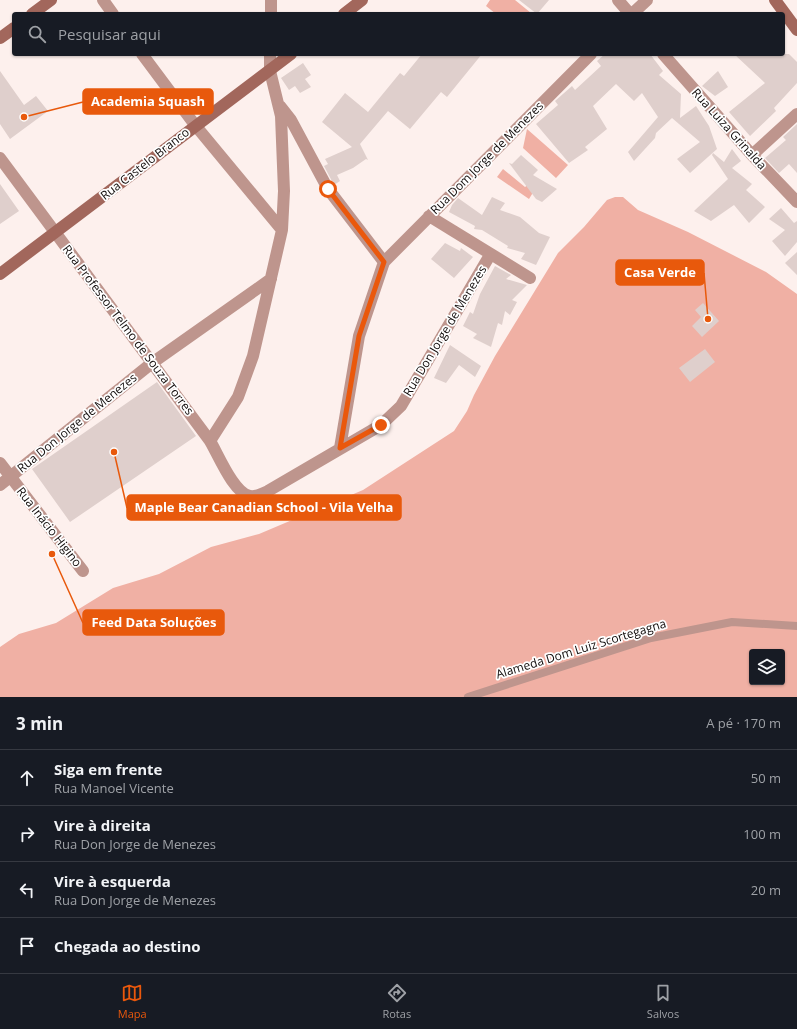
<!DOCTYPE html>
<html lang="pt">
<meta charset="utf-8">
<style>
body{margin:0;font-family:"Open Sans",sans-serif;background:#20242c;color:#f1f3f6}
.controls{position:absolute;right:12px;bottom:12px;display:grid;overflow:hidden;border-radius:4px;box-shadow:0 1px 3px #0004}
.controls button{width:36px;height:36px;display:grid;place-items:center;padding:0;border:0;border-bottom:1px solid #363941;background:#171b24;color:#f1f3f6;font:20px sans-serif}
.stop{position:absolute;width:12px;height:12px;margin:-9px;border:3px solid #ea580c;border-radius:50%;background:#fff}
.stop.end{background:#ea580c;border-color:#fff;box-shadow:0 1px 4px #0008}
.list{margin:0;padding:0;list-style:none}
h2{display:flex;justify-content:space-between;align-items:center;height:52px;margin:0;padding:0 16px;font-size:17px}
h2 small{font-size:13px;font-weight:400;color:#9ea1a6}
.list li{display:grid;grid-template-columns:26px 1fr auto;gap:12px;align-items:center;box-sizing:border-box;height:56px;padding:0 16px;border-top:1px solid #363941}
.list b{display:block;font-size:15px;white-space:nowrap}
.list p{margin:0;font-size:13px;white-space:nowrap;color:#9ea1a6}
.list em{font-size:13px;font-style:normal;color:#9ea1a6}
.icon{flex:none;width:22px;height:22px;fill:none;stroke:currentColor;stroke-width:2;stroke-linecap:round;stroke-linejoin:round}
.map{position:relative;flex:none;width:797px;height:697px;overflow:hidden}
.search{position:absolute;background:#171b24;box-shadow:0 1px 3px #0004;left:12px;right:12px;top:12px;height:44px;display:flex;align-items:center;gap:10px;box-sizing:border-box;padding:0 14px;border-radius:4px;color:#9ea1a6;font-size:15px}
.sheet{height:276px;background:#171b24}
nav{display:flex;justify-content:space-around;align-items:center;box-sizing:border-box;height:56px;border-top:1px solid #363941;background:#171b24;font-size:11px;color:#9ea1a6}
nav a{display:grid;justify-items:center;gap:2px}
nav .on{color:#ea580c}
.map>svg:first-child{display:block}
.green{fill:#f0b0a4;fill-rule:evenodd}
.building{fill:#dfcfcc}
.lines{fill:none;stroke-linecap:round;stroke-linejoin:round}
.lane{stroke:#be958d;stroke-width:8}
.street{stroke:#be958d;stroke-width:12}
.secondary{stroke:#a2675c;stroke-width:12}
.route{stroke:#ea580c;stroke-width:5}
.labels{text-anchor:middle;stroke-width:3.5;stroke-linejoin:round;paint-order:stroke}
.street-label{font-size:12px;fill:#110c0b;stroke:#fff}
.leader{fill:none;stroke:#e8590c;stroke-width:1.5}
.callout-dot{fill:#e8590c;stroke:#fff;stroke-width:1.5}
.callout{fill:#e8590c;stroke:#e8590c;stroke-width:1.5}
.callout-label{font-size:13px;text-anchor:middle;font-weight:bold;fill:#fff}
</style>
<div class="map">
<svg width="797" height="697" viewBox="0 0 797 697">
<rect width="100%" height="100%" fill="#fdf0ed"/>
<path class="green" d="M490,0h25l16,13 -35,1 -10,-8z
M527,129l41,36 -12,13 -33,-30z
M503,169l22,18 12,-9 3,3 -11,18 -32,-22z
M615,197h8l15,13 50,22 78,40 31,22v403h-797v-50l19,-13 37,-11 57,-35 46,-14 52,-27 48,-13 104,-44 91,-59 13,-20 7,-16 21,-39 63,-103 26,-26 23,-27zM752,652h30v30h-30z"/>
<path class="building" d="M519,0h30l-12,14z
M422,54h60l-35,43 -6,-5 -31,37 -22,-18 -28,33 8,16 -2,-1 -13,9 -16,7 3,6 -6,4 -10,-19 4,-2 -3,-5 27,-12 -30,-25 23,-29 23,19 32,-39 4,3z
M605,54h45l13,17 -4,4 22,19 -1,24 16,-12 13,20 8,23 -27,24 -13,-14 23,-17 -28,-24 -16,15 -1,5 -21,23 -6,-9 30,-35 -16,-24 -8,8 -18,-17 -23,22 14,23 -22,18 3,3 -19,13 -33,-39 22,-19 -3,-4 17,-15 3,4 26,-24 -4,-5z
M734,54h55l8,8v21l-23,25 2,3 -26,25 -21,-24 36,-29z
M303,63l8,12 -6,4 6,8 -11,6 -5,-7 -6,4 -8,-12z
M0,71l24,34 12,-9 12,15 -38,28 -10,-15z
M718,71l10,16 -13,9 -13,-10z
M797,124v49l-8,-9 -10,9 -14,-15 21,-18 -3,-3z
M732,149l9,12 -9,7 20,16 -6,6 19,17 -16,16 -15,-18 -23,16 -17,-10 34,-32 -16,-24 1,-2 11,9z
M521,155l17,15 -5,5 24,14 -15,13 -6,-3 -27,-36 3,1z
M0,184l19,27 -19,13z
M492,197l13,6 -5,7 20,7 19,16 11,4 -14,28 -15,-6 4,-6 -18,-5 1,-2 -26,-16 -8,-1 1,-3 -26,-14 3,-7 6,-7 24,17z
M781,208l13,15 3,-2v21l-12,14 -13,-15 13,-11 -16,-11z
M445,243l15,8 1,-3 12,9 -19,21 -23,-19z
M797,252v23l-12,-12z
M495,266l16,9 -5,4 21,6 -15,15 5,2 -7,13 -5,-4 -3,14 -4,-2 -7,24 -18,-9 4,-4 -14,-8 7,-14 3,2 7,-20z
M703,303l16,18 -17,16 -10,-11 9,-9 -6,-7z
M450,345l31,21 -6,11 -16,-12 -13,18 -12,-5z
M705,349l10,13 -25,20 -11,-14z
M157,382l39,54 -126,86 -38,-53z"/>
<g class="lines">
<path class="lane" d="M468,697l183,-59 81,-16 65,4"/>
<path class="street" d="M103,0l10,14
M618,0l12,14
M271,14v-14
M632,14l15,-14
M142,54l53,71 87,105
M663,54l89,101 45,47
M280,106l11,14 37,69 56,73
M752,155l45,-41
M0,158l210,283c8,13 24,53 40,55 6,1 12,-2 18,-5l113,-66 20,-19 89,-151
M429,216l101,62
M210,441l28,-44 15,-41 29,-126 2,-39 -3,-75 -11,-45v-17
M340,448l19,-112 25,-74 207,-208
M0,463l83,108
M0,485l152,-122 119,-84"/>
<path class="secondary" d="M775,0l22,30
M32,14l19,-14
M344,14l18,-14
M0,38l14,-10
M0,274l291,-220"/>
</g>
<g class="lines">
<path class="route" d="M328,189l56,73 -25,74 -19,112 41,-23"/>
</g>
<g class="labels">
<g class="street-label">
<text transform="translate(729 129) rotate(48)" y="4">Rua Luiza Grinalda</text>
<text transform="translate(487 158) rotate(-45)" y="4">Rua Dom Jorge de Menezes</text>
<text transform="translate(145 164) rotate(-38)" y="4">Rua Castelo Branco</text>
<text transform="translate(128 330) rotate(53)" y="4">Rua Professor Telmo de Souza Torres</text>
<text transform="translate(445 331) rotate(-59)" y="4">Rua Don Jorge de Menezes</text>
<text transform="translate(77 423) rotate(-39)" y="4">Rua Don Jorge de Menezes</text>
<text transform="translate(49 527) rotate(52)" y="4">Rua Inácio Higino</text>
<text transform="translate(581 649) rotate(-17)" y="4">Alameda Dom Luiz Scortegagna</text>
</g>
</g>
<path class="leader" d="M24 117L83 102M708 319L704 273M114 452L127 508M52 554L83 623"/>
<g class="callout-dot">
<circle cx="24" cy="117" r="4"/>
<circle cx="708" cy="319" r="4"/>
<circle cx="114" cy="452" r="4"/>
<circle cx="52" cy="554" r="4"/>
</g>
<g class="callout">
<rect x="83" y="89" width="130" height="25" rx="4"/>
<rect x="616" y="260" width="88" height="25" rx="4"/>
<rect x="127" y="495" width="274" height="25" rx="4"/>
<rect x="83" y="610" width="141" height="25" rx="4"/>
</g>
<g class="callout-label">
<text x="148" y="106">Academia Squash</text>
<text x="660" y="277">Casa Verde</text>
<text x="264" y="512">Maple Bear Canadian School - Vila Velha</text>
<text x="154" y="627">Feed Data Soluções</text>
</g>
</svg>
<div class="controls">
<button><svg class="icon" aria-label="layers" viewBox="0 0 24 24"><path d="M12 4l9 5-9 5-9-5zM3 14l9 5 9-5"/></svg></button>
</div>
<div class="stop" style="left:328px;top:189px"></div>
<div class="stop end" style="left:381px;top:425px"></div>
<div class="search"><svg class="icon" aria-label="search" viewBox="0 0 24 24"><circle cx="10" cy="10" r="6"/><path d="M15 15l6 6"/></svg>Pesquisar aqui</div>
</div>
<section class="sheet">
<h2>3 min<small>A pé · 170 m</small></h2>
<ul class="list">
<li><svg class="icon" aria-label="ahead" viewBox="0 0 24 24"><path d="M12 20V5M6 11l6-6 6 6"/></svg><div><b>Siga em frente</b><p>Rua Manoel Vicente</p></div><em>50 m</em></li>
<li><svg class="icon" aria-label="right" viewBox="0 0 24 24"><path d="M7 20v-9h11M14 6l5 5-5 5"/></svg><div><b>Vire à direita</b><p>Rua Don Jorge de Menezes</p></div><em>100 m</em></li>
<li><svg class="icon" aria-label="left" viewBox="0 0 24 24"><path d="M17 20v-9H6M10 6l-5 5 5 5"/></svg><div><b>Vire à esquerda</b><p>Rua Don Jorge de Menezes</p></div><em>20 m</em></li>
<li><svg class="icon" aria-label="arrive" viewBox="0 0 24 24"><path d="M6 21V4h12l-3 4 3 4H6"/></svg><div><b>Chegada ao destino</b></div></li>
</ul>
</section>
<nav>
<a class="on"><svg class="icon" aria-label="map" viewBox="0 0 24 24"><path d="M3 6l6-2 6 2 6-2v14l-6 2-6-2-6 2zM9 4v14M15 6v14"/></svg>Mapa</a>
<a><svg class="icon" aria-label="directions" viewBox="0 0 24 24"><path d="M12 3l9 9-9 9-9-9zM9 14v-3h6M13 9l2 2-2 2"/></svg>Rotas</a>
<a><svg class="icon" aria-label="saved" viewBox="0 0 24 24"><path d="M7 4h10v16l-5-4-5 4z"/></svg>Salvos</a>
</nav>
